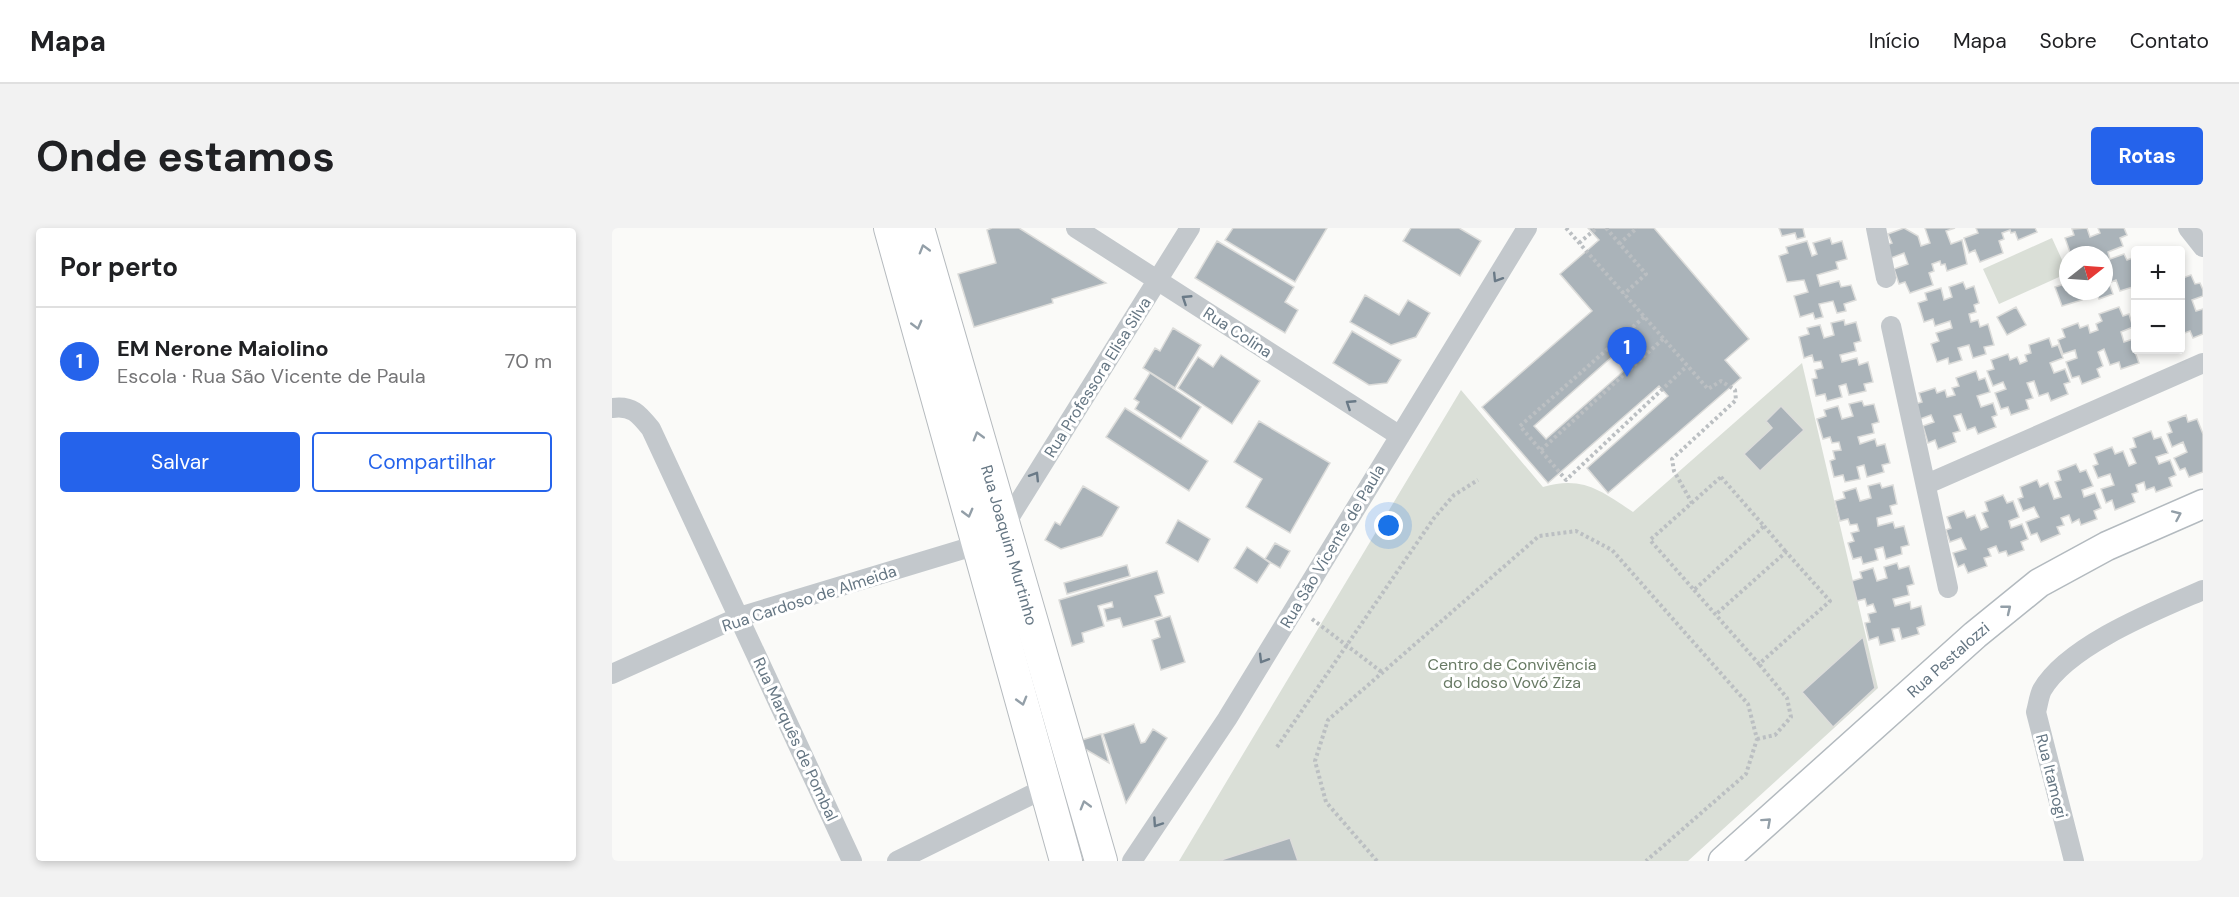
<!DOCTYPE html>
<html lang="pt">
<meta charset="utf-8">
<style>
body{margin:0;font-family:"DM Sans",sans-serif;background:#f2f2f2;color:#202124}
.controls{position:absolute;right:18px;top:18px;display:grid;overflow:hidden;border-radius:6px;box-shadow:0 3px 9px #0003}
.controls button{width:54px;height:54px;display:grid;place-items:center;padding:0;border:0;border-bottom:2px solid #e0e0e0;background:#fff;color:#202124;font:30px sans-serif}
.compass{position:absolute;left:1447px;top:18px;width:54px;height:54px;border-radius:50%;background:#fff;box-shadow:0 3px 9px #0003;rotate:73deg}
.you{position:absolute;left:777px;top:298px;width:21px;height:21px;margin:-15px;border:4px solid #fff;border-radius:50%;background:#1a73e8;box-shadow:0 0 0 9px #1a73e833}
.badge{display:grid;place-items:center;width:39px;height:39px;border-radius:50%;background:#2563eb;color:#fff;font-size:20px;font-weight:700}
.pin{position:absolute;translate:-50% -50px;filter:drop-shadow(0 2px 3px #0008)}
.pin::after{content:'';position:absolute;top:32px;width:21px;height:18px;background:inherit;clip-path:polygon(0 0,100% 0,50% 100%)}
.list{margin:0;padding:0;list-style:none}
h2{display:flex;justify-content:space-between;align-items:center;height:78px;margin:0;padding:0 24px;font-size:26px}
h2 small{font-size:20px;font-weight:400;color:#757577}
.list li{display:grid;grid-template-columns:39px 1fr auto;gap:18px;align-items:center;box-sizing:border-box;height:108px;padding:0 24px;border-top:2px solid #e0e0e0}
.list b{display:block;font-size:22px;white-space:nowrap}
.list p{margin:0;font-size:20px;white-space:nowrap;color:#757577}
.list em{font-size:20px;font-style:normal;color:#757577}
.actions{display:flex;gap:12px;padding:18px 24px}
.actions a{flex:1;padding:14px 0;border:2px solid #2563eb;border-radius:6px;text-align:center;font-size:21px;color:#2563eb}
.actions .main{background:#2563eb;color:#fff}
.map{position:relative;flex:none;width:1591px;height:633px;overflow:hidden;border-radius:6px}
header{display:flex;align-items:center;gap:36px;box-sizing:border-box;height:84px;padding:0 30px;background:#fff;border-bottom:2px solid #e0e0e0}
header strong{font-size:28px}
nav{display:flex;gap:33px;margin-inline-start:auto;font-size:21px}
.intro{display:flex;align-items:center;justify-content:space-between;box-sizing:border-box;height:144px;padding:0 36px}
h1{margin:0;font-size:42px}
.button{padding:15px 27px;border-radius:6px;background:#2563eb;color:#fff;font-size:21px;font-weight:700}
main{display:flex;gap:36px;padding:0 36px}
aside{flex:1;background:#fff;border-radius:6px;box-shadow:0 3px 9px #0003}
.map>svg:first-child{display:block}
.green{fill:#dadfd7}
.building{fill:#aab3b9;stroke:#dcdcda;stroke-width:1.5;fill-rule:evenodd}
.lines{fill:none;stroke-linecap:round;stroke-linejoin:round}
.secondary-casing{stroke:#b3babf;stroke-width:31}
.primary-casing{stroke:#b5babe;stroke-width:34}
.path{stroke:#bbbfc2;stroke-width:4;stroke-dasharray:3 3;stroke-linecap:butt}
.street{stroke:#c3c8cc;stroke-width:20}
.secondary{stroke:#fff;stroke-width:28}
.primary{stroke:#fff;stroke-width:32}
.oneway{stroke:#939fa8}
.oneway2{stroke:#6a7a87}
.labels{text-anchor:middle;stroke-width:6;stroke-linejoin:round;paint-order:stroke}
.street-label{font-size:16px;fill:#657683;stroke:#fff}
.park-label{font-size:16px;fill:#687a64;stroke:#fff}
</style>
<header>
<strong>Mapa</strong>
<nav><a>Início</a><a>Mapa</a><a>Sobre</a><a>Contato</a></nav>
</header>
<div class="intro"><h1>Onde estamos</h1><a class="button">Rotas</a></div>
<main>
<aside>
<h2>Por perto<small></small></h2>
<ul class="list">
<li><span class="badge">1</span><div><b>EM Nerone Maiolino</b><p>Escola · Rua São Vicente de Paula</p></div><em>70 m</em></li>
</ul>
<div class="actions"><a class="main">Salvar</a><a>Compartilhar</a></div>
</aside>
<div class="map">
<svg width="1591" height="633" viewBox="0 0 1591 633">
<rect width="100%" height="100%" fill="#fafaf8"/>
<path class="green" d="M1440,10l16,35 -69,31 -16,-35z
M1190,135l76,325 -190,173h-509l282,-471 82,97c39,-12 59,4 90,25z"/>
<path class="building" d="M380,0h27l87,55 -54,16 1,4 -79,24 -16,-53 38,-11 -9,-33z
M621,0h94l-32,54 -70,-42z
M799,0h48l22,13 -21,35 -57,-35z
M976,0h66l95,111 -24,21 16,18 -133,115 -21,-25 81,-72 -9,-10 -111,97 -66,-76 110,-96 -32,-37 39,-34zM1002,127l12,14 -80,70 -12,-13z
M1167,0h24l2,9 -8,2 -2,-6 -13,3z
M1292,0l14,8 3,10 9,-3 -5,-15h30l-9,3 5,13 11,-4 5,24 -20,7 -2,-7 -4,1 -1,-4 -8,3 2,7 -5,2 4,12 -23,8 -5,-11 -6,2 -5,-15 14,-5 -4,-11 -13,5 -5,-13 6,-2 -4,-9z
M1364,0h59l2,4 -19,8 -3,-8 -4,1 -1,-3 -8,3 2,6 -5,2 4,12 -23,9 -5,-12 -6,3 -5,-15 14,-5z
M1475,0l3,9 10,-4 -2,-5h26l3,7 -7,3 3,8 -15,6 2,7 14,-5 3,6 8,-3 1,29 -16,5 -4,-11 -7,3 4,11 -14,5 -3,-7 -8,3 -2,-4h18v-36h-33l-6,-17 9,-3 -2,-6z
M1218,10l2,6 10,-3 5,18 -11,3 2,7 -21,6 3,11 19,-5 2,6 10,-2 5,15 -12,4 2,7 -9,2 -4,-12 -14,3 4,13 -8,2 -2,-6 -13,4 -6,-21 14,-4 -4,-12 -17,2 -8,-26 9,-3 -2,-6 21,-6 5,15 5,-2 -4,-11z
M605,13l77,46 -9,15 13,8 -13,23 -90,-55z
M1579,47l4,9 5,-1 3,7v6l-11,4 4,11 7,-2v25l-10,4 -3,-7 -8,3 -2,-5v-50z
M1351,54l3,7 8,-3 5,17 -5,2 2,7 -7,2 2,8 7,-2 2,7 8,-3 6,21 -10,2 2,7 -13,4 -4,-13 -11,3 4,12 -13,4 -1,-6 -11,4 -6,-18 8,-3 -3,-8 16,-5 -2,-7 -15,5 -2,-7 -9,3 -6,-19 9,-3 -2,-7 16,-5 3,12 8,-3 -3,-10z
M1456,55v8h12l2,9 -20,6 -7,-19z
M753,67l34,20 9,-15 22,13 -14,24 -25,8 -41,-23z
M1404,79l10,18 -19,10 -10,-18z
M1507,79l4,9 6,-2 4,13 -12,5 3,10 12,-4v12h4l-5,2 4,11 -18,6 -2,-7 -9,3 -6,-16 -6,3 5,14 -6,3 3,8 -18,7 -3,-8 -7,2 -6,-16 11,-4 -2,-8 -12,4 -5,-14 7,-3 -3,-8 16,-6 2,5 8,-3 2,8 8,-3 -2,-6 6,-3 -3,-7z
M1232,92l1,5 11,-3 5,19 -7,2 2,8 -16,4 2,7 15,-4 2,7 9,-3 5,20 -9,2 2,7 -17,4 -3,-11 -7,2 3,11 -15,4 -2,-7 -9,2 -4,-17 5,-1 -2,-8 8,-2 -2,-7 -7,1 -2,-7 -8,3 -5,-21 10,-3 -2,-6 13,-3 4,13 10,-3 -3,-12z
M561,100l28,17 -26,43 -32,-20 12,-20 5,3z
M740,103l49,29 -14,23 -18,2 -36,-22z
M1437,110l3,9 6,-2 5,13 -13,5 4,10 11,-4 5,13 -6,2 4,10 -17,7 -3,-8 -9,3 -5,-15 -7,2 6,15 -7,2 3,9 -18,6 -3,-8 -7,2 -6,-16 11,-4 -3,-7 -10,4 -6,-15 7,-2 -3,-9 17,-6 2,6 7,-3 3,7 7,-3 -2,-6 6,-2 -2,-8z
M609,127l39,26 -28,43 -54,-36 20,-31 15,10z
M1364,143l3,9 6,-2 5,14 -13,4 4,11 12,-4 4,12 -5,2 4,10 -18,7 -3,-7 -8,3 -6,-16 -7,2 6,15 -7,2 3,9 -18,7 -3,-9 -7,3 -5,-17 11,-4 -3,-7 -11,4 -5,-15 7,-2 -3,-9 16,-5 2,5 8,-3 2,7 8,-2 -3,-7 7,-2 -3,-8z
M538,145l51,34 -20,32 -46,-30 4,-7 -5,-3z
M1250,173l2,5 10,-2 5,18 -7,2 2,9 -16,4 2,7 15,-5 2,7 8,-2 5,19 -8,2 2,7 -17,5 -3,-12 -7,2 3,12 -15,3 -2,-7 -9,2 -4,-16 5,-2 -2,-8 8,-1 -2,-8 -7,1 -2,-6 -7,2 -6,-20 9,-3 -2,-6 14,-4 4,13 11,-3 -4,-12z
M1169,178l23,24 -44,41 -16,-17 28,-26 -6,-7z
M513,180l83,53 -19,30 -83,-54z
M1574,187l2,7 9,-3 6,15v38l-14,5 -4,-9 -5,2 -6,-12 13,-6 -4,-10 -11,5 -5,-13 5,-2 -4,-10z
M647,193l71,42 -40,70 -44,-26 16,-28 -28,-17z
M1539,203l3,8 7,-2 7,16 -12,4 3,7 11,-4 6,15 -7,3 3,8 -16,6 -2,-5 -8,3 -2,-8 -8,3 2,7 -6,2 3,8 -20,8 -3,-10 -6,3 -5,-14 13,-4 -4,-11 -12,4 -5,-12 5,-2 -4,-10 18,-7 3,7 8,-3 6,15 7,-3 -6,-14 6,-2 -3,-9z
M1464,236l4,8 6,-2 7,16 -11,4 2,7 11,-4 6,15 -7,3 3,8 -16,6 -2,-6 -7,4 -3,-8 -8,3 3,7 -7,2 3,7 -19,8 -4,-9 -6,2 -5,-13 13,-5 -5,-10 -11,4 -5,-12 5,-2 -3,-10 17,-7 3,7 8,-4 6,16 7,-2 -6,-15 6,-2 -3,-9z
M1268,255l2,5 11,-3 4,19 -7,2 2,8 -15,4 1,8 15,-4 2,6 9,-2 5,19 -8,2 1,7 -16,5 -3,-12 -8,2 3,11 -15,4 -2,-7 -8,2 -5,-16 6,-2 -3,-8 8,-2 -2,-7 -7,1 -2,-6 -8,2 -5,-20 10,-3 -2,-6 13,-4 4,13 11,-3 -3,-12z
M471,258l36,21 -17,29 -41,13 -16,-9 10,-18 5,3z
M1391,267l4,8 6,-2 6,16 -10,4 2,7 11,-4 6,15 -7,3 3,8 -16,6 -2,-5 -7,2 -3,-7 -8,3 3,7 -7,2 3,8 -19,7 -4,-9 -6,3 -5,-14 13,-4 -5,-11 -11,4 -4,-12 5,-2 -4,-11 17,-6 3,7 8,-3 6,15 7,-3 -6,-14 6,-2 -3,-9z
M566,292l32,19 -12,23 -32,-19z
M663,315l15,8 -10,17 -15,-9z
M635,319l23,16 -13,20 -23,-15z
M1285,335l2,6 10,-3 5,18 -7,2 2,9 -16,4 2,7 15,-4 1,7 10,-3 4,19 -8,3 2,6 -17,5 -3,-11 -7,1 3,12 -15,4 -2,-8 -9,3 -4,-17 5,-1 -2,-8 8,-2 -3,-8 -6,2 -2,-7 -8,2 -5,-20 10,-3 -2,-6 13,-4 4,13 10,-3 -3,-11z
M515,337l3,11 -63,18 -3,-11z
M545,343l7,22 -9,3 7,20 -39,11 -3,-9 -13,3 -3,-12 9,-2 -1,-5 -14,4 6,20 -22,7 2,9 -12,4 -13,-46z
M558,388l15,46 -24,8 -9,-30 8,-3 -5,-16z
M1251,409l12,51 -42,39 -31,-35z
M522,496l7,19 4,-1 8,-13 14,9 -41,65 -23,-69z
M489,506l8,29 -24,-14 -3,-9z
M678,610l8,23h-80z"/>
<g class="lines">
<defs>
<g id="secondary">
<path id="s1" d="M1111,633l252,-226 64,-52 68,-37 96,-42"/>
</g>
<g id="primary">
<path d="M278,0l176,633"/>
<path id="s2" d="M306,0l183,633"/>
</g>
</defs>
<use href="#secondary" class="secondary-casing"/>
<use href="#primary" class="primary-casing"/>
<path class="path" d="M954,0l142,161 13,-8 14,9 1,10 -64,59 2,12 18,32
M994,0l40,46 -22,20
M967,15l18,-15
M1007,16l18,-16
M1032,89l-124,109 46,54 121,-114
M929,222l122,-111
M1109,249l43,49 -70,64 -44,-50z
M1152,298l22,26
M1082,362l65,74 71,-63 -44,-49 -71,63
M700,391l71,54
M1145,511l18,-4 16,-18 -4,-19 -28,-34
M665,519l157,-229 20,-23 24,-15
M765,633l-51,-59 -11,-41 13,-41 211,-184 37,-5 36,19 136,154 9,35 -11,35 -100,87"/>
<path class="street" d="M464,0l324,208
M1264,0l10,50
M1576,0l15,19
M1279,98l57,262
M0,180c20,-3 27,6 39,21l201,432
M1315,256l276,-121
M392,298l186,-298
M0,446l127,-57 238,-72
M285,633l150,-74
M520,633l95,-142 300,-491
M1462,633l-38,-149c2,-7 3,-16 6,-22 26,-45 115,-80 161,-100"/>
<use href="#secondary" class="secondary"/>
<use href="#primary" class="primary"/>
</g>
<defs><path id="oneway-chevron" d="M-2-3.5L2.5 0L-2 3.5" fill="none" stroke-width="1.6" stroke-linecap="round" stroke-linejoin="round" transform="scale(1.5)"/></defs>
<g class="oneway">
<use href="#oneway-chevron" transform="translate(312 21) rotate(-106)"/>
<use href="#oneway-chevron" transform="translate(305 97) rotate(75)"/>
<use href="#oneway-chevron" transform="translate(366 208) rotate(-106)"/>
<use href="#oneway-chevron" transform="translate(356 285) rotate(75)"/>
<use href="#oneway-chevron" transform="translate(1565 287) rotate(-24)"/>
<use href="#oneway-chevron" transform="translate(1395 381) rotate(-39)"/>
<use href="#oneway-chevron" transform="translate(410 473) rotate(74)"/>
<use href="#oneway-chevron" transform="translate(473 577) rotate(-106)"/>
<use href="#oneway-chevron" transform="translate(1155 594) rotate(-42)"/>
</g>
<g class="oneway2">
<use href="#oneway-chevron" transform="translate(885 50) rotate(122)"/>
<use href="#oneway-chevron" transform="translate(574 71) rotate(-147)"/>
<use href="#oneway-chevron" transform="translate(738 176) rotate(-147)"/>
<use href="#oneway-chevron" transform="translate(423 248) rotate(-58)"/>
<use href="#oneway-chevron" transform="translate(651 431) rotate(121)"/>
<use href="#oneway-chevron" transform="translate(545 595) rotate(124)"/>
</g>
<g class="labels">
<g class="street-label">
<text transform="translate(626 104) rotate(33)" y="6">Rua Colina</text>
<text transform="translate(485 149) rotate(-58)" y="6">Rua Professora Elisa Silva</text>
<text dy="6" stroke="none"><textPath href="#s2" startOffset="330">Rua Joaquim Murtinho</textPath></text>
<text transform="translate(720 318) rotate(-59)" y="6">Rua São Vicente de Paula</text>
<text transform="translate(197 370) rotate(-18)" y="6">Rua Cardoso de Almeida</text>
<text dy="6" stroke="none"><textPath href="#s1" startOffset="302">Rua Pestalozzi</textPath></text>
<text transform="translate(184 511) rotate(65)" y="6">Rua Marquês de Pombal</text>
<text transform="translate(1440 548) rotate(76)" y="6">Rua Itamogi</text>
</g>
<g class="park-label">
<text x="900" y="442">Centro de Convivência<tspan x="900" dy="18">do Idoso Vovó Ziza</tspan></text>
</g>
</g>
</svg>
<div class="controls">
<button>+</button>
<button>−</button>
</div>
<svg class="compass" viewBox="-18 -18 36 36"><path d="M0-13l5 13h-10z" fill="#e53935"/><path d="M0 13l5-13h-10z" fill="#757577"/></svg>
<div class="you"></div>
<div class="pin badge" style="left:1015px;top:149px">1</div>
</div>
</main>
